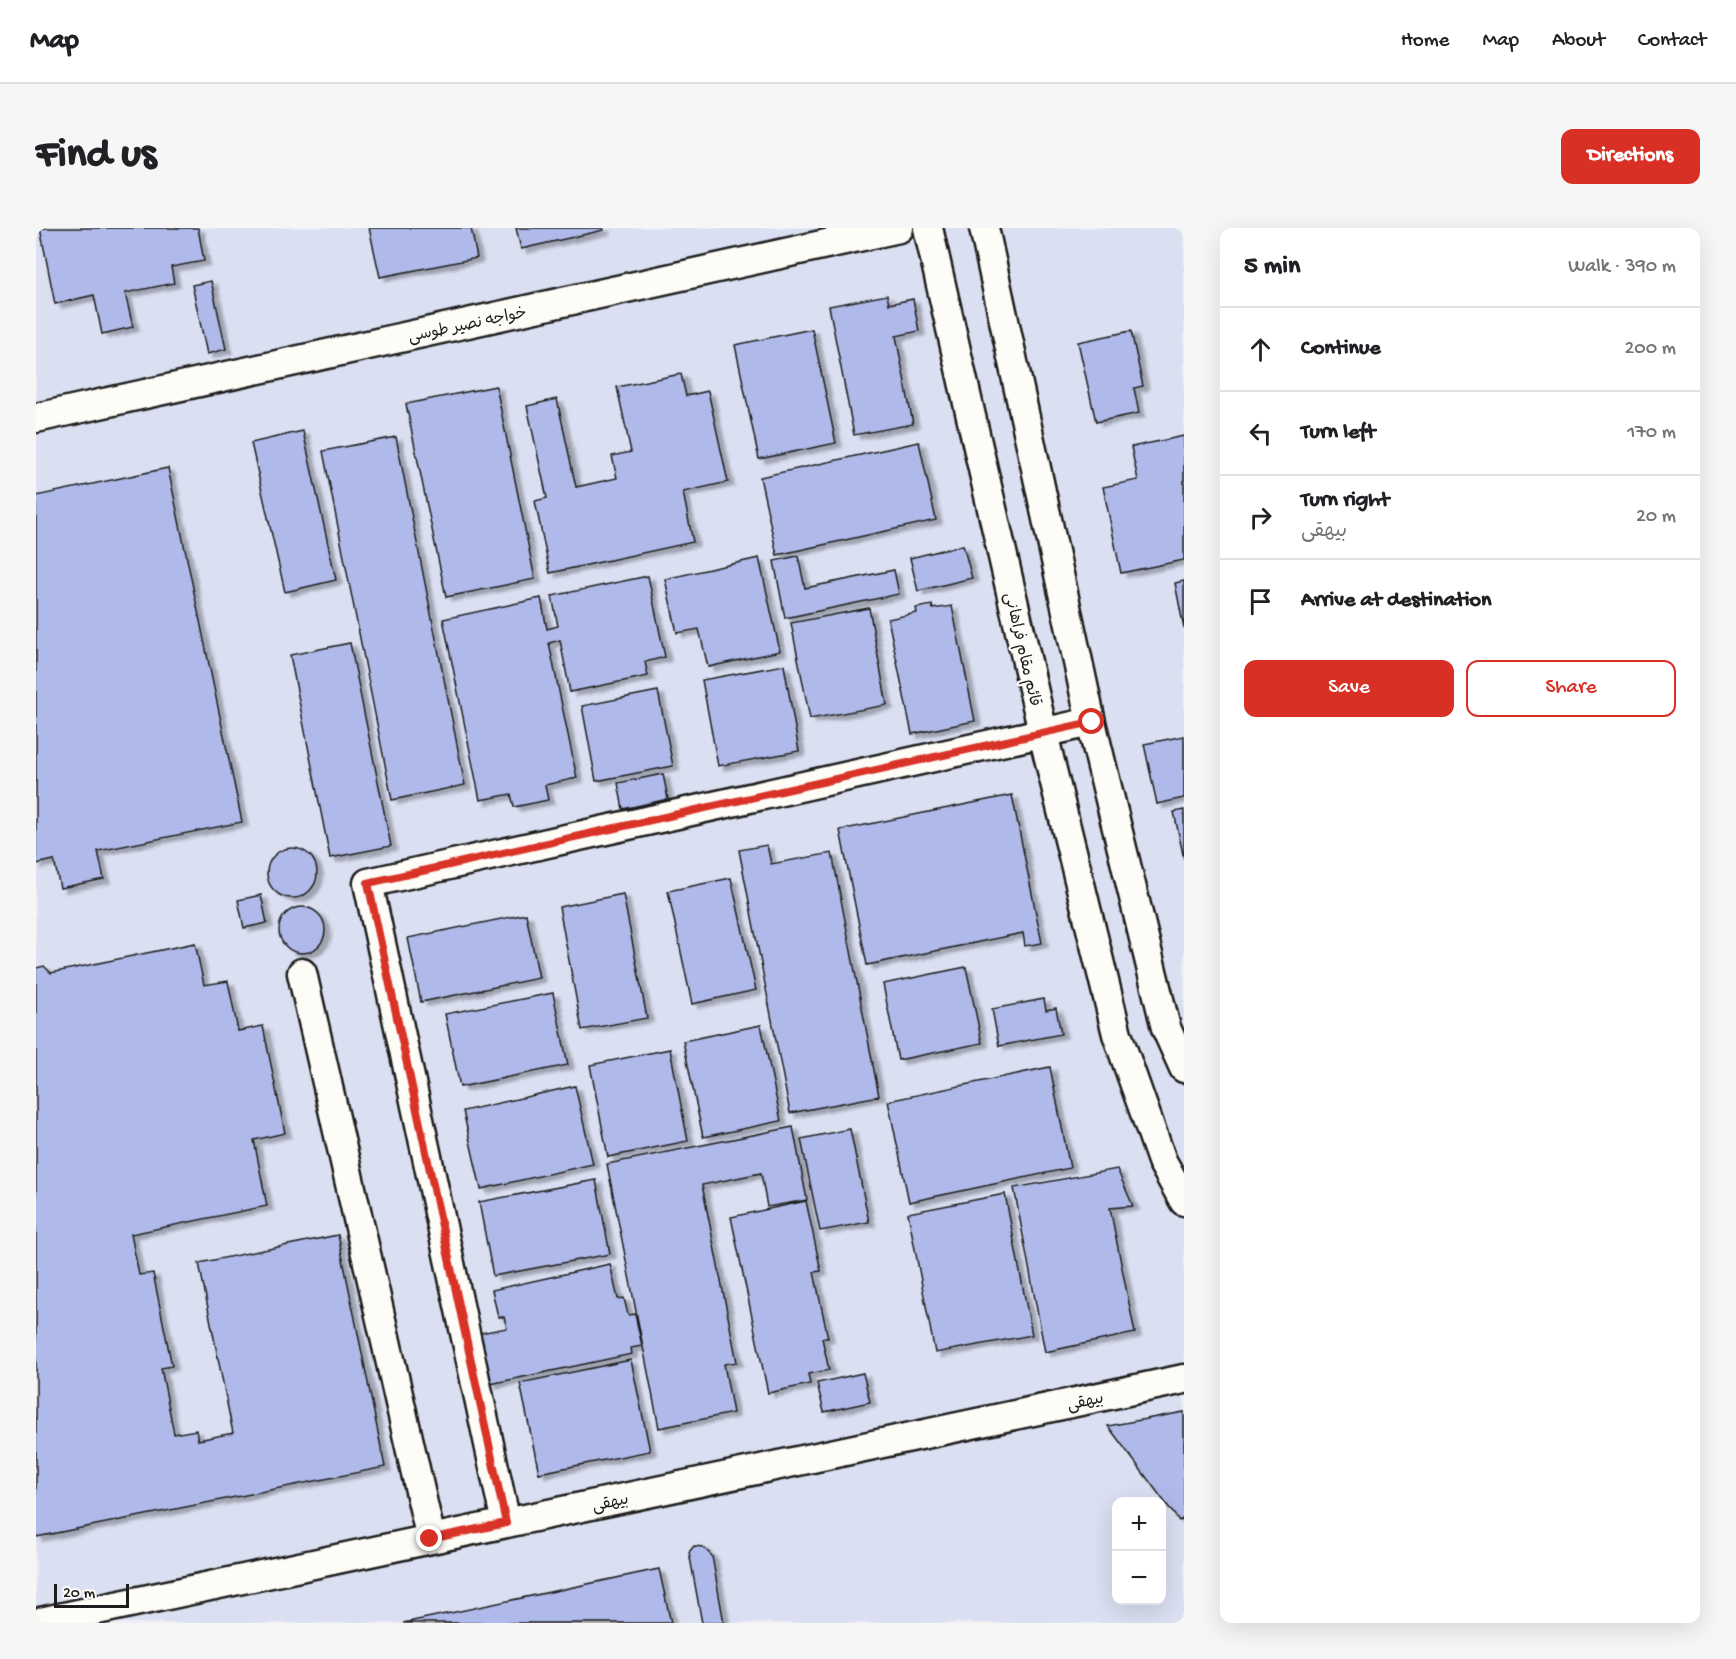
<!DOCTYPE html>
<meta charset="utf-8">
<style>
body{margin:0;font-family:"Gochi Hand","Playpen Sans Arabic",sans-serif;background:#f6f6f6;color:#202124}
.controls{position:absolute;right:18px;bottom:18px;display:grid;overflow:hidden;border-radius:12px;box-shadow:0 6px 24px #0002}
.controls button{width:54px;height:54px;display:grid;place-items:center;padding:0;border:0;border-bottom:2px solid #e0e0e0;background:#fff;color:#202124;font:30px sans-serif}
.scale{position:absolute;left:18px;bottom:15px;width:75px;box-sizing:border-box;padding-left:6px;border:3px solid #1c1c1c;border-top:0;font-size:16px;line-height:21px;white-space:nowrap;color:#1c1c1c;-webkit-text-stroke:4px #fdfcf7;paint-order:stroke}
.stop{position:absolute;width:18px;height:18px;margin:-14px;border:4px solid #d93025;border-radius:50%;background:#fff}
.stop.end{background:#d93025;border-color:#fff;box-shadow:0 2px 6px #0008}
.list{margin:0;padding:0;list-style:none}
h2{display:flex;justify-content:space-between;align-items:center;height:78px;margin:0;padding:0 24px;font-size:26px}
h2 small{font-size:20px;font-weight:400;color:#757577}
.list li{display:grid;grid-template-columns:39px 1fr auto;gap:18px;align-items:center;box-sizing:border-box;height:84px;padding:0 24px;border-top:2px solid #e0e0e0}
.list b{display:block;font-size:22px;white-space:nowrap}
.list p{margin:0;font-size:20px;white-space:nowrap;color:#757577}
.list em{font-size:20px;font-style:normal;color:#757577}
.actions{display:flex;gap:12px;padding:18px 24px}
.actions a{flex:1;padding:14px 0;border:2px solid #d93025;border-radius:12px;text-align:center;font-size:21px;color:#d93025}
.actions .main{background:#d93025;color:#fff}
.icon{flex:none;width:33px;height:33px;fill:none;stroke:currentColor;stroke-width:2;stroke-linecap:round;stroke-linejoin:round}
.map{position:relative;flex:none;width:1148px;height:1395px;overflow:hidden;border-radius:12px}
header{display:flex;align-items:center;gap:36px;box-sizing:border-box;height:84px;padding:0 30px;background:#fff;border-bottom:2px solid #e0e0e0}
header strong{font-size:28px}
nav{display:flex;gap:33px;margin-inline-start:auto;font-size:21px}
.intro{display:flex;align-items:center;justify-content:space-between;box-sizing:border-box;height:144px;padding:0 36px}
h1{margin:0;font-size:42px}
.button{padding:15px 27px;border-radius:12px;background:#d93025;color:#fff;font-size:21px;font-weight:700}
main{display:flex;gap:36px;padding:0 36px}
aside{flex:1;background:#fff;border-radius:12px;box-shadow:0 6px 24px #0002}
.map>svg:first-child{display:block}
.built{fill:#dadff1;fill-rule:evenodd}
.building{fill:#afbaea;stroke:#1c1c1c;stroke-width:1.5;filter:url(#shadow)}
.lines{fill:none;stroke-linecap:round;stroke-linejoin:round}
.minor-casing{stroke:#1c1c1c;stroke-width:33}
.minor{stroke:#fdfcf7;stroke-width:28}
.route{stroke:#d93025;stroke-width:8}
.labels{text-anchor:middle;stroke-width:4.5;stroke-linejoin:round;paint-order:stroke}
.street-label{font-size:16px;fill:#1c1c1c;stroke:#fdfcf7}
</style>
<header>
<strong>Map</strong>
<nav><a>Home</a><a>Map</a><a>About</a><a>Contact</a></nav>
</header>
<div class="intro"><h1>Find us</h1><a class="button">Directions</a></div>
<main>
<div class="map">
<svg width="1148" height="1395" viewBox="0 0 1148 1395">
<defs>
<filter id="shadow"><feDropShadow dx="6" dy="4" stdDeviation="1.5" flood-color="#0004"/></filter>
</defs>
<rect width="100%" height="100%" fill="#edeff4"/>
<filter id="ink" filterUnits="userSpaceOnUse"><feTurbulence type="fractalNoise" baseFrequency=".0167" numOctaves="2"/><feDisplacementMap in="SourceGraphic" scale="12" xChannelSelector="R" yChannelSelector="G"/><feConvolveMatrix kernelMatrix="1 2 1 2 8 2 1 2 1" color-interpolation-filters="sRGB"/></filter>
<g filter="url(#ink)">
<path class="built" d="M0,0h1148v1395h-1148zM1080,1274h46v98h-46z"/>
<path class="building" d="M4,0h158l6,33 -33,6 3,16 -49,10 8,34 -31,7 -8,-39 -39,9z
M333,0h102l6,30 -97,19z
M480,0h87l1,2 -83,19z
M175,53l15,68 -19,5 -15,-69z
M851,67l2,9 24,-5 6,32 -23,5 17,88 -59,11 -25,-129z
M776,101l24,114 -77,16 -24,-114z
M1095,103l12,55 -9,2 5,25 -43,9 -18,-80z
M645,146l5,22 22,-5 20,91 -45,10 10,50 -143,31 -15,-72 12,-3 -20,-92 30,-7 19,88 41,-9 -5,-22 19,-4 -14,-65z
M460,158l39,193 -89,18 -40,-193z
M267,203l33,149 -51,12 -34,-149z
M1148,208v124l-63,13 -18,-86 35,-7 -7,-33z
M360,209l69,348 -73,15 -69,-349z
M883,214l17,78 -159,35 -17,-78z
M132,240l74,354 -144,29 6,28 -44,9 -6,-28 -18,4v-368z
M927,317l9,33 -54,13 -8,-33z
M762,328l7,32 89,-18 5,24 -114,24 -11,-57z
M723,330l21,93 -72,16 -9,-38 -22,4 -12,-54z
M612,348l17,81 -20,5 3,14 -78,16 -10,-52 -11,3 28,135 -32,7 3,15 -34,7 -3,-13 -31,6 -37,-181 98,-21 6,31 11,-3 -6,-30z
M1148,353v48l-9,-46z
M896,377l1,4 19,-3 23,115 -63,13 -24,-115 29,-6 -1,-5z
M833,380l18,97 -77,14 -19,-96z
M314,415l41,203 -61,12 -40,-203z
M748,437l15,86 -81,15 -16,-86z
M622,463l15,75 -77,15 -14,-75z
M1148,508v62l-27,6 -13,-60z
M627,546l5,25 -45,10 -5,-26z
M976,567l30,148 -17,3 -2,-13 -156,32 -27,-135z
M1148,582v49l-10,-47z
M731,617l4,19 61,-11 47,243 -89,17 -51,-263z
M231 645a25 25 0 1 1 50 0a25 25 0 1 1-50 0Z
M695,650l25,112 -64,14 -24,-113z
M587,666l24,124 -65,12 -23,-123z
M225,667l6,28 -23,5 -6,-28z
M243 702a23 23 0 1 1 46 0a23 23 0 1 1-46 0Z
M490,686l13,64 -118,24 -13,-64z
M159,715l9,42 24,-4 10,50 25,-5 22,107 -31,7 13,66 -136,28 8,41 14,-2 19,93 -11,2 13,66 22,-4 2,10 35,-7 -34,-170 139,-28 47,232 -349,70v-569l8,-2 7,7z
M930,739l16,76 -84,17 -15,-76z
M517,765l15,72 -108,22 -15,-73z
M1008,771l2,11 10,-2 5,26 -62,12 -7,-37z
M725,797l20,96 -78,16 -20,-96z
M634,821l18,92 -80,16 -18,-92z
M1014,839l20,101 -161,34 -21,-101z
M539,858l18,78 -112,25 -18,-78z
M757,899l14,73 -40,7 -6,-34 -59,12 35,177 -13,2 9,49 -74,15 -52,-264z
M814,901l19,93 -49,9 -19,-92z
M1081,941l16,37 -23,2 25,125 -90,19 -31,-164z
M560,952l14,74 -117,22 -14,-74z
M969,966l27,141 -97,18 -27,-140z
M770,973l15,70 -7,1 14,66h-6l7,32 -21,4 2,10 -42,9 -37,-176z
M574,1036l8,35 6,-1 4,17 7,-1 7,32 -11,2 1,6 -142,30 -10,-51 27,-5 -3,-11h-6l-6,-27z
M595,1132l19,91 -111,22 -19,-90z
M827,1145l7,29 -46,10 -7,-29z
M1148,1184v106l-5,3 -71,-95z
M658,1318l9,1 9,9 12,67h-22l-13,-71z
M623,1341l12,54h-268z"/>
<g class="lines">
<defs>
<path id="minor" d="M892,0l120,526 69,280 45,127 22,40
M948,0l107,494 75,306 18,40
M0,190l863,-190
M266,745l129,566
M470,1295l-138,-640 723,-161
M0,1395l1148,-244"/>
</defs>
<use href="#minor" class="minor-casing"/>
<use href="#minor" class="minor"/>
</g>
</g>
<g class="lines" filter="url(#ink)">
<path class="route" d="M394,1311l76,-16 -138,-640 724,-161"/>
</g>
<g class="labels">
<g class="street-label">
<text transform="translate(431 95) rotate(-12)" y="6">خواجه نصیر طوسی</text>
<text transform="translate(988 421) rotate(77)" y="6">قائم مقام فراهانی</text>
<text transform="translate(1049 1172) rotate(-12)" y="6">بیهقی</text>
<text transform="translate(574 1273) rotate(-12)" y="6">بیهقی</text>
</g>
</g>
</svg>
<div class="controls">
<button>+</button>
<button>−</button>
</div>
<div class="scale">20 m</div>
<div class="stop" style="left:1056px;top:494px"></div>
<div class="stop end" style="left:394px;top:1311px"></div>
</div>
<aside>
<h2>5 min<small>Walk · 390 m</small></h2>
<ul class="list">
<li><svg class="icon" aria-label="ahead" viewBox="0 0 24 24"><path d="M12 20V5M6 11l6-6 6 6"/></svg><div><b>Continue</b></div><em>200 m</em></li>
<li><svg class="icon" aria-label="left" viewBox="0 0 24 24"><path d="M17 20v-9H6M10 6l-5 5 5 5"/></svg><div><b>Turn left</b></div><em>170 m</em></li>
<li><svg class="icon" aria-label="right" viewBox="0 0 24 24"><path d="M7 20v-9h11M14 6l5 5-5 5"/></svg><div><b>Turn right</b><p>بیهقی</p></div><em>20 m</em></li>
<li><svg class="icon" aria-label="arrive" viewBox="0 0 24 24"><path d="M6 21V4h12l-3 4 3 4H6"/></svg><div><b>Arrive at destination</b></div></li>
</ul>
<div class="actions"><a class="main">Save</a><a>Share</a></div>
</aside>
</main>
